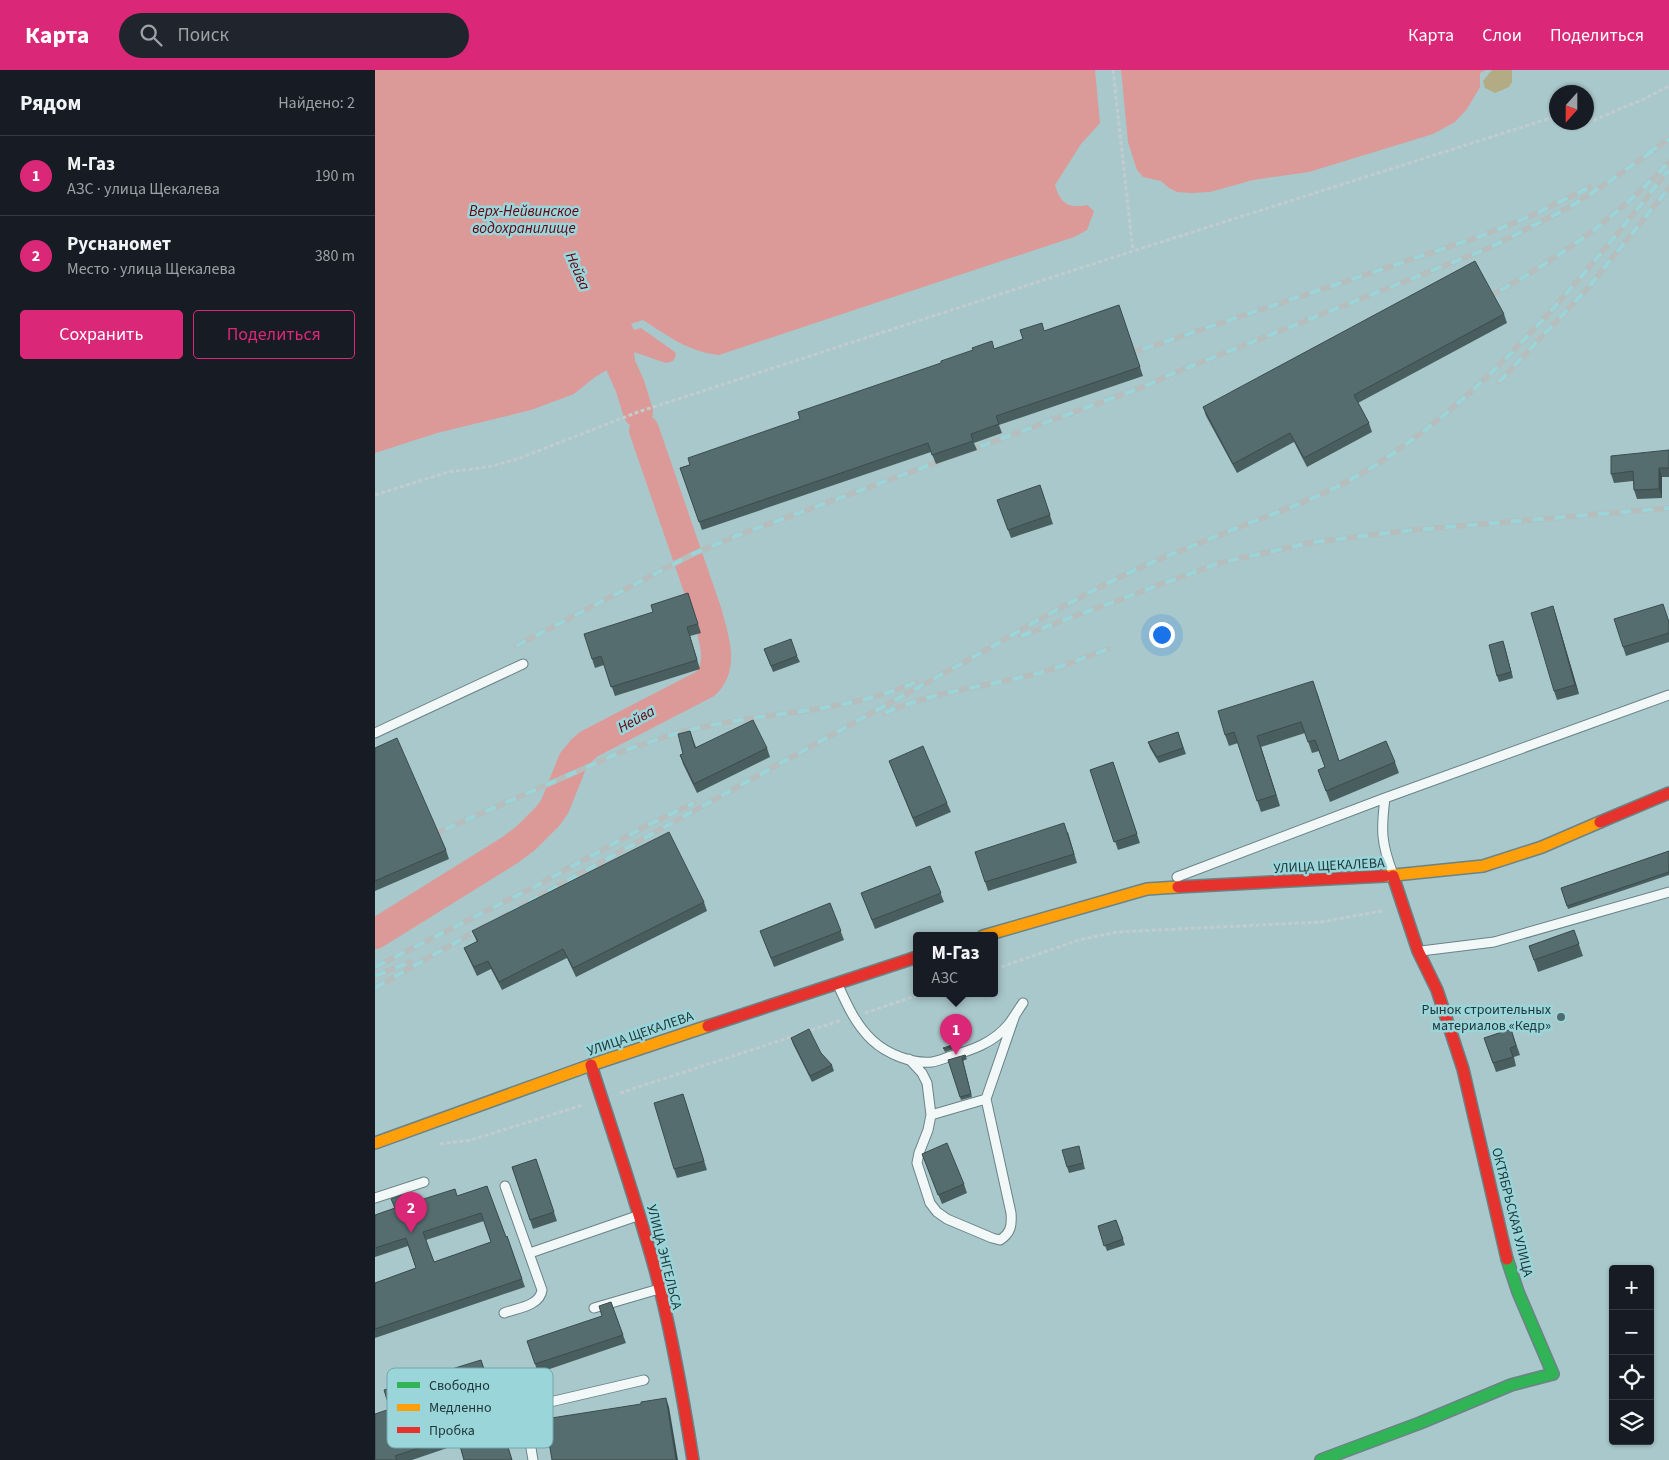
<!DOCTYPE html>
<html lang="ru">
<meta charset="utf-8">
<style>
body{margin:0;font-family:"Source Sans 3",sans-serif;background:#20242c;color:#f1f3f6}
.controls{position:absolute;right:15px;bottom:15px;display:grid;overflow:hidden;border-radius:5px;box-shadow:0 1px 4px #0004}
.controls button{width:45px;height:45px;display:grid;place-items:center;padding:0;border:0;border-bottom:1px solid #363941;background:#171b24;color:#f1f3f6;font:25px sans-serif}
.compass{position:absolute;left:1174px;top:15px;width:45px;height:45px;border-radius:50%;background:#171b24;box-shadow:0 1px 4px #0004;rotate:201deg}
.you{position:absolute;left:786px;top:564px;width:18px;height:18px;margin:-12px;border:4px solid #fff;border-radius:50%;background:#1a73e8;box-shadow:0 0 0 8px #1a73e833}
.badge{display:grid;place-items:center;width:32px;height:32px;border-radius:50%;background:#db2777;color:#fff;font-size:16px;font-weight:700}
.pin{position:absolute;translate:-50% -41px;filter:drop-shadow(0 1px 2px #0008)}
.pin::after{content:'';position:absolute;top:26px;width:18px;height:15px;background:inherit;clip-path:polygon(0 0,100% 0,50% 100%)}
.popup{position:absolute;left:538px;top:862px;width:85px;height:65px;box-sizing:border-box;display:grid;place-content:center;border-radius:5px;background:#171b24;filter:drop-shadow(0 1px 4px #0005);font-size:16px;white-space:nowrap;color:#9ea1a6}
.popup b{font-size:19px;color:#f1f3f6}
.popup::after{content:'';position:absolute;left:50%;top:100%;margin-left:-10px;border:10px solid transparent;border-top-color:#171b24}
.list{margin:0;padding:0;list-style:none}
h2{display:flex;justify-content:space-between;align-items:center;height:65px;margin:0;padding:0 20px;font-size:21px}
h2 small{font-size:16px;font-weight:400;color:#9ea1a6}
.list li{display:grid;grid-template-columns:32px 1fr auto;gap:15px;align-items:center;box-sizing:border-box;height:80px;padding:0 20px;border-top:1px solid #363941}
.list b{display:block;font-size:19px;white-space:nowrap}
.list p{margin:0;font-size:16px;white-space:nowrap;color:#9ea1a6}
.list em{font-size:16px;font-style:normal;color:#9ea1a6}
.actions{display:flex;gap:10px;padding:15px 20px}
.actions a{flex:1;padding:11px 0;border:1px solid #db2777;border-radius:5px;text-align:center;font-size:18px;color:#db2777}
.actions .main{background:#db2777;color:#fff}
.icon{flex:none;width:28px;height:28px;fill:none;stroke:currentColor;stroke-width:2;stroke-linecap:round;stroke-linejoin:round}
.map{position:relative;flex:none;width:1294px;height:1390px;overflow:hidden}
header{display:flex;align-items:center;gap:30px;box-sizing:border-box;height:70px;padding:0 25px;background:#db2777;color:#fff}
header strong{font-size:24px}
nav{display:flex;gap:28px;margin-inline-start:auto;font-size:18px}
.search{width:350px;height:45px;background:#20242c;display:flex;align-items:center;gap:12px;box-sizing:border-box;padding:0 18px;border-radius:28px;color:#9ea1a6;font-size:19px}
main{display:flex}
aside{flex:1;background:#171b24}
.map>svg:first-child{display:block}
.green{fill:#b2ab83}
.water{fill:#db9a98}
.lines{fill:none;stroke-linecap:round;stroke-linejoin:round}
.river{stroke:#db9a98;stroke-width:30}
.lane-casing{stroke:#6a8386;stroke-width:11}
.fast-casing{stroke:#6a8386;stroke-width:14}
.slow-casing{stroke:#6a8386;stroke-width:14}
.jam-casing{stroke:#6a8386;stroke-width:14}
.path{stroke:#c2cbcd;stroke-width:3;stroke-dasharray:4 2.5;stroke-linecap:butt}
.lane{stroke:#f2f7f7;stroke-width:9}
.fast{stroke:#30b455;stroke-width:11}
.slow{stroke:#ff9f0a;stroke-width:11}
.jam{stroke:#e5322d;stroke-width:11}
.rail-casing{stroke:#b5bdbd;stroke-width:5.5}
.rail{stroke:#9ad5da;stroke-width:4;stroke-dasharray:11;stroke-linecap:butt}
.wall{fill:#495e5f;fill-rule:evenodd}
.shaded-wall{fill:#3c4c4e}
.building{fill:#556d6f;stroke:#3c4c4e;fill-rule:evenodd}
.poi-dot{fill:#506a6d;stroke:#9ad5da;stroke-width:2}
.labels{text-anchor:middle;stroke-width:5;stroke-linejoin:round;paint-order:stroke}
.street-label{font-size:14px;fill:#20383a;stroke:#9ad5da}
.poi-label{font-size:14px;fill:#20383a;stroke:#9ad5da;text-anchor:end}
.water-label{font-size:15px;font-style:italic;fill:#63000e;stroke:#9ad5da}
.key{fill:#9ad5da;stroke:#75a6aa;stroke-width:1}
.key-label{font-size:14px;fill:#20383a}
</style>
<header>
<strong>Карта</strong>
<div class="search"><svg class="icon" aria-label="search" viewBox="0 0 24 24"><circle cx="10" cy="10" r="6"/><path d="M15 15l6 6"/></svg>Поиск</div>
<nav><a>Карта</a><a>Слои</a><a>Поделиться</a></nav>
</header>
<main>
<aside>
<h2>Рядом<small>Найдено: 2</small></h2>
<ul class="list">
<li><span class="badge">1</span><div><b>М-Газ</b><p>АЗС · улица Щекалева</p></div><em>190 m</em></li>
<li><span class="badge">2</span><div><b>Руснаномет</b><p>Место · улица Щекалева</p></div><em>380 m</em></li>
</ul>
<div class="actions"><a class="main">Сохранить</a><a>Поделиться</a></div>
</aside>
<div class="map">
<svg width="1294" height="1390" viewBox="0 0 1294 1390">
<rect width="100%" height="100%" fill="#a9c8cb"/>
<path class="green" d="M1117,0h20v12l-3,5 -14,6 -10,-5 -2,-7z"/>
<path class="water" d="M0,0h720l5,53 -19,21 -26,41c5,18 13,24 32,20l7,6 -7,19 -13,7 -355,118c-30,-3 -51,-19 -76,-35l-12,4 3,6 7,-2 34,24 1,3 -3,6 -7,2 -32,-11 4,32 -22,6 -9,-20 -12,7 -21,17 -43,16 -94,23 -62,20z
M746,0h365l-6,3v14l-13,22 -12,13 -22,12 -124,38 -56,8 -43,12 -18,1 -15,-1 -8,-4 -8,-7 -18,-4 -6,-7 -9,-28z"/>
<g class="lines">
<path class="river" d="M238,278l17,38 8,26
M0,864l135,-84 16,-12 22,-22 7,-10 18,-45 8,-10 8,-7 116,-60c20,-18 8,-48 2,-71l-63,-183"/>
<defs>
<path id="lane" d="M0,663l148,-69
M1018,804c-12,-31 -12,-44 -8,-76l284,-103
M802,807l208,-79
M1046,881l73,-9 175,-50
M463,915c9,20 18,40 34,55 15,14 40,24 60,22 7,-1 13,-4 19,-6 21,-6 42,-13 57,-31 5,-6 10,-15 15,-22
M534,989l13,14 5,10 4,32 -3,15 -9,23 -2,10 13,40 7,9 10,7 45,19 8,2c11,-7 12,-15 11,-27l-25,-114 29,-84
M556,1045l55,-16
M0,1128l49,-16
M155,1183l107,-37
M219,1238l65,-19
M129,1243c13,-5 36,-7 38,-23l-37,-104
M158,1390c-4,-25 -11,-46 17,-58l94,-22"/>
<path id="fast" d="M946,1390l99,-37 91,-38 42,-11 -35,-82 -11,-33"/>
<path id="slow" d="M1010,806l98,-10 59,-19 58,-25
M608,866l164,-47 31,-2
M0,1073l216,-78 117,-39"/>
<path id="jam" d="M1225,752l69,-29
M1018,806l25,75 19,39 26,79 44,190
M803,817l207,-11
M333,956l209,-69
M216,995c22,69 46,138 65,208 16,61 27,124 37,187"/>
</defs>
<use href="#lane" class="lane-casing"/>
<use href="#fast" class="fast-casing"/>
<use href="#slow" class="slow-casing"/>
<use href="#jam" class="jam-casing"/>
<path class="path" d="M738,0l20,181
M1212,49l7,1 48,-20 27,-14
M0,425l73,-23 40,-5 29,-8 121,-47 495,-161 424,-135
M620,899l84,-29 38,-8 204,-10 61,-11
M490,943l56,-19
M430,962l37,-12
M245,1023l180,-59
M65,1074l31,-4 112,-35"/>
<use href="#lane" class="lane"/>
<use href="#fast" class="fast"/>
<use href="#slow" class="slow"/>
<use href="#jam" class="jam"/>
<defs>
<path id="rail" d="M1273,83l21,-14
M1106,231c69,-37 135,-81 188,-139
M747,286l362,-121 49,-20 57,-28
M1124,312l88,-93 82,-101
M646,566l198,-73 95,-21 99,-12 256,-22
M141,576l177,-92 43,-18 412,-151 21,-10 320,-127 81,-41 37,-24 47,-33
M510,643c42,-19 88,-25 133,-35 31,-6 60,-18 90,-29
M50,768l201,-88c30,-10 60,-21 92,-26 66,-13 135,-14 198,-42
M0,897l159,-80 112,-61 48,-23
M0,906l35,-14
M0,918l92,-52 528,-291c53,-31 108,-62 165,-86 27,-11 54,-22 82,-33 35,-14 71,-26 104,-44 130,-70 232,-200 323,-312"/>
</defs>
<use href="#rail" class="rail-casing"/>
<use href="#rail" class="rail"/>
</g>
<path class="wall" d="M744,235l24,71 -144,49 3,8 -28,10 3,7 -41,14 -5,-12 -229,78 -22,-62 315,-119 28,-10 21,-8z
M1129,244l3,9 -149,80 11,20 3,9 -65,35 -13,-25 -57,31 -31,-57 -3,-9z
M1294,380v27h-7v21l-25,1 -3,-9 -1,-9 -19,2 -3,-9z
M665,415l13,39 -42,14 -14,-38z
M313,523l13,40 -11,3 10,33 -85,27 -11,-31 -9,3 -3,-9 61,-47z
M1178,536l26,88 -22,6 -3,-9z
M1294,550v22l-43,14 -3,-9z
M1128,571l10,37 -14,4 -2,-6z
M389,579l33,7 3,6 -27,10z
M942,622l22,69 56,1 4,11 -69,29 -12,-32 7,-3 -6,-16 -7,2 -7,-20 -44,14 19,59 -19,6 -23,-69 -9,3 -4,-11z
M315,661l6,16 71,1 3,9 -73,36 -14,-29 -3,-9 3,-1z
M803,662l8,22 -27,9 -9,-15 -2,-6z
M0,678l71,102 3,9 -74,32z
M514,691l58,42 4,9 -35,15z
M738,692l27,81 -22,7 -28,-80z
M693,762l9,31 -89,28 -3,-9z
M1294,781v24l-101,34 -7,-21z
M555,796l14,36 -69,27 -14,-36z
M329,832l3,9 -131,66 -9,-19 -65,32 -11,-21 -14,7 -9,-19 -4,-9 13,-6 -5,-11z
M455,833l14,37 -70,27 -14,-36z
M1199,860l9,26 -45,16 -9,-26z
M1136,959l9,26 -6,2 2,9 -20,6 -12,-34z
M416,968l30,15 11,12 2,6 -22,11 -19,-38z
M586,972l1,4 -17,6 -2,-4z
M590,985l2,4 -4,2 9,36 -11,3 -13,-40z
M311,1033l21,67 -30,8 -3,-9z
M704,1076l6,23 -16,4 -2,-6z
M547,1084l42,30 3,9 -25,11z
M161,1089l21,62 -24,8 -21,-62z
M112,1116l19,51 1,-1 18,51 -150,51v-55l41,-15 -8,-22 -33,11v-42l36,-12 46,-7zM109,1151l7,21 -57,20 -8,-22z
M741,1150l9,25 -18,6 -9,-25z
M236,1232l15,41 -88,30 -3,-9 67,-48z
M106,1290l31,100h-48l-5,-16 -47,16h-37l15,-51z"/>
<path class="shaded-wall" d="M1284,398l3,9v21l-3,-9z
M1178,536l3,9 23,79 -4,-9z
M1128,571l2,6 8,31 -2,-6z
M882,666l4,11 19,59 -4,-11z
M106,1290l3,8 28,92z
M291,1328l3,9 9,53h-2z"/>
<path class="building" d="M1100,191l29,53 -150,81 15,28 -65,35 -14,-25 -57,31 -30,-57z
M744,235l21,62 -144,49 3,8 -28,10 2,7 -41,14 -4,-12 -229,79 -19,-54 10,-3 -2,-7 112,-39 -2,-7 143,-49v-2l32,-11 -1,-2 20,-7 2,8 29,-10 -3,-9 22,-7 2,8z
M1294,380v18h-10v21l-25,1 -1,-19 -22,3v-18z
M665,415l10,30 -42,15 -11,-30z
M313,523l10,31 -11,3 10,33 -86,27 -10,-31 -9,3 -8,-25 69,-22 -2,-7z
M1288,534l6,18v11l-46,14 -9,-28z
M1178,536l22,79 -21,6 -23,-78z
M416,569l6,17 -26,10 -7,-17z
M1128,571l8,31 -14,4 -8,-31z
M938,611l26,80 47,-20 9,21 -69,29 -8,-21 7,-3 -10,-27 -7,2 -7,-20 -44,14 19,59 -19,6 -23,-69 -9,3 -7,-24z
M378,650l14,28 -73,36 -14,-29 3,-1 -5,-20 12,-3 5,17z
M803,662l5,16 -26,9 -9,-15z
M22,668l49,112 -71,31v-133z
M548,676l24,57 -34,15 -24,-57z
M738,692l24,72 -23,8 -24,-72z
M689,753l10,31 -89,28 -10,-30z
M294,762l35,70 -131,66 -10,-19 -64,33 -11,-21 -14,6 -10,-19 14,-7 -6,-10z
M1294,781v21l-102,34 -6,-18z
M555,796l11,27 -69,27 -11,-27z
M455,833l11,28 -70,27 -11,-27z
M1199,860l5,14 -45,16 -5,-14z
M434,959l12,24 11,12 -22,11 -19,-38z
M1136,959l5,17 -6,2 3,9 -20,6 -9,-25z
M586,972v1l-17,6 -1,-1z
M590,985l1,1 -4,2 9,36 -11,3 -12,-37z
M308,1024l21,67 -30,8 -20,-66z
M572,1073l17,41 -26,11 -16,-41z
M704,1076l4,17 -16,4 -5,-17z
M161,1089l18,53 -24,8 -18,-53z
M112,1116l19,51 1,-1 15,43 -147,50v-46l41,-15 -10,-30 -31,10v-33l20,-7 -4,-9 17,-6 3,10 44,-14 2,7zM106,1143l10,29 -57,20 -11,-30z
M741,1150l7,19 -19,7 -6,-20z
M236,1232l12,33 -88,29 -8,-23 75,-25 -3,-10z
M106,1290l31,100h-48l-7,-25 -62,21 2,4h-22v-46l15,-5 -6,-19z
M291,1328l10,62h-124l-7,-41 96,-15v-2z"/>
<circle class="poi-dot" cx="1186" cy="947" r="5"/>
<g class="labels">
<g class="street-label">
<text transform="translate(954 795) rotate(-3)" y="5">УЛИЦА ЩЕКАЛЕВА</text>
<text transform="translate(265 963) rotate(-19)" y="5">УЛИЦА ЩЕКАЛЕВА</text>
<text transform="translate(1138 1142) rotate(76)" y="5">ОКТЯБРЬСКАЯ УЛИЦА</text>
<text transform="translate(290 1187) rotate(76)" y="5">УЛИЦА ЭНГЕЛЬСА</text>
</g>
<g class="poi-label">
<text x="1176" y="944">Рынок строительных<tspan x="1176" dy="16">материалов «Кедр»</tspan></text>
</g>
<g class="water-label">
<text x="149" y="146">Верх-Нейвинское<tspan x="149" dy="17">водохранилище</tspan></text>
<text transform="translate(203 201) rotate(66)" y="5">Нейва</text>
<text transform="translate(261 649) rotate(-29)" y="5">Нейва</text>
</g>
</g>
<rect x="12" y="1298" width="166" height="80" rx="8" class="key"/>
<rect x="22" y="1312" width="23" height="6" fill="#30b455"/>
<rect x="22" y="1334" width="23" height="7" fill="#ff9f0a"/>
<rect x="22" y="1357" width="23" height="6" fill="#e5322d"/>
<g class="key-label">
<text x="54" y="1320">Свободно</text>
<text x="54" y="1342">Медленно</text>
<text x="54" y="1365">Пробка</text>
</g>
</svg>
<div class="controls">
<button>+</button>
<button>−</button>
<button><svg class="icon" aria-label="locate" viewBox="0 0 24 24"><circle cx="12" cy="12" r="6"/><path d="M12 2v4M12 18v4M2 12h4M18 12h4"/></svg></button>
<button><svg class="icon" aria-label="layers" viewBox="0 0 24 24"><path d="M12 4l9 5-9 5-9-5zM3 14l9 5 9-5"/></svg></button>
</div>
<svg class="compass" viewBox="-18 -18 36 36"><path d="M0-13l5 13h-10z" fill="#e53935"/><path d="M0 13l5-13h-10z" fill="#9ea1a6"/></svg>
<div class="you"></div>
<div class="pin badge" style="left:581px;top:985px">1</div>
<div class="popup"><b>М-Газ</b>АЗС</div>
<div class="pin badge" style="left:36px;top:1163px">2</div>
</div>
</main>
